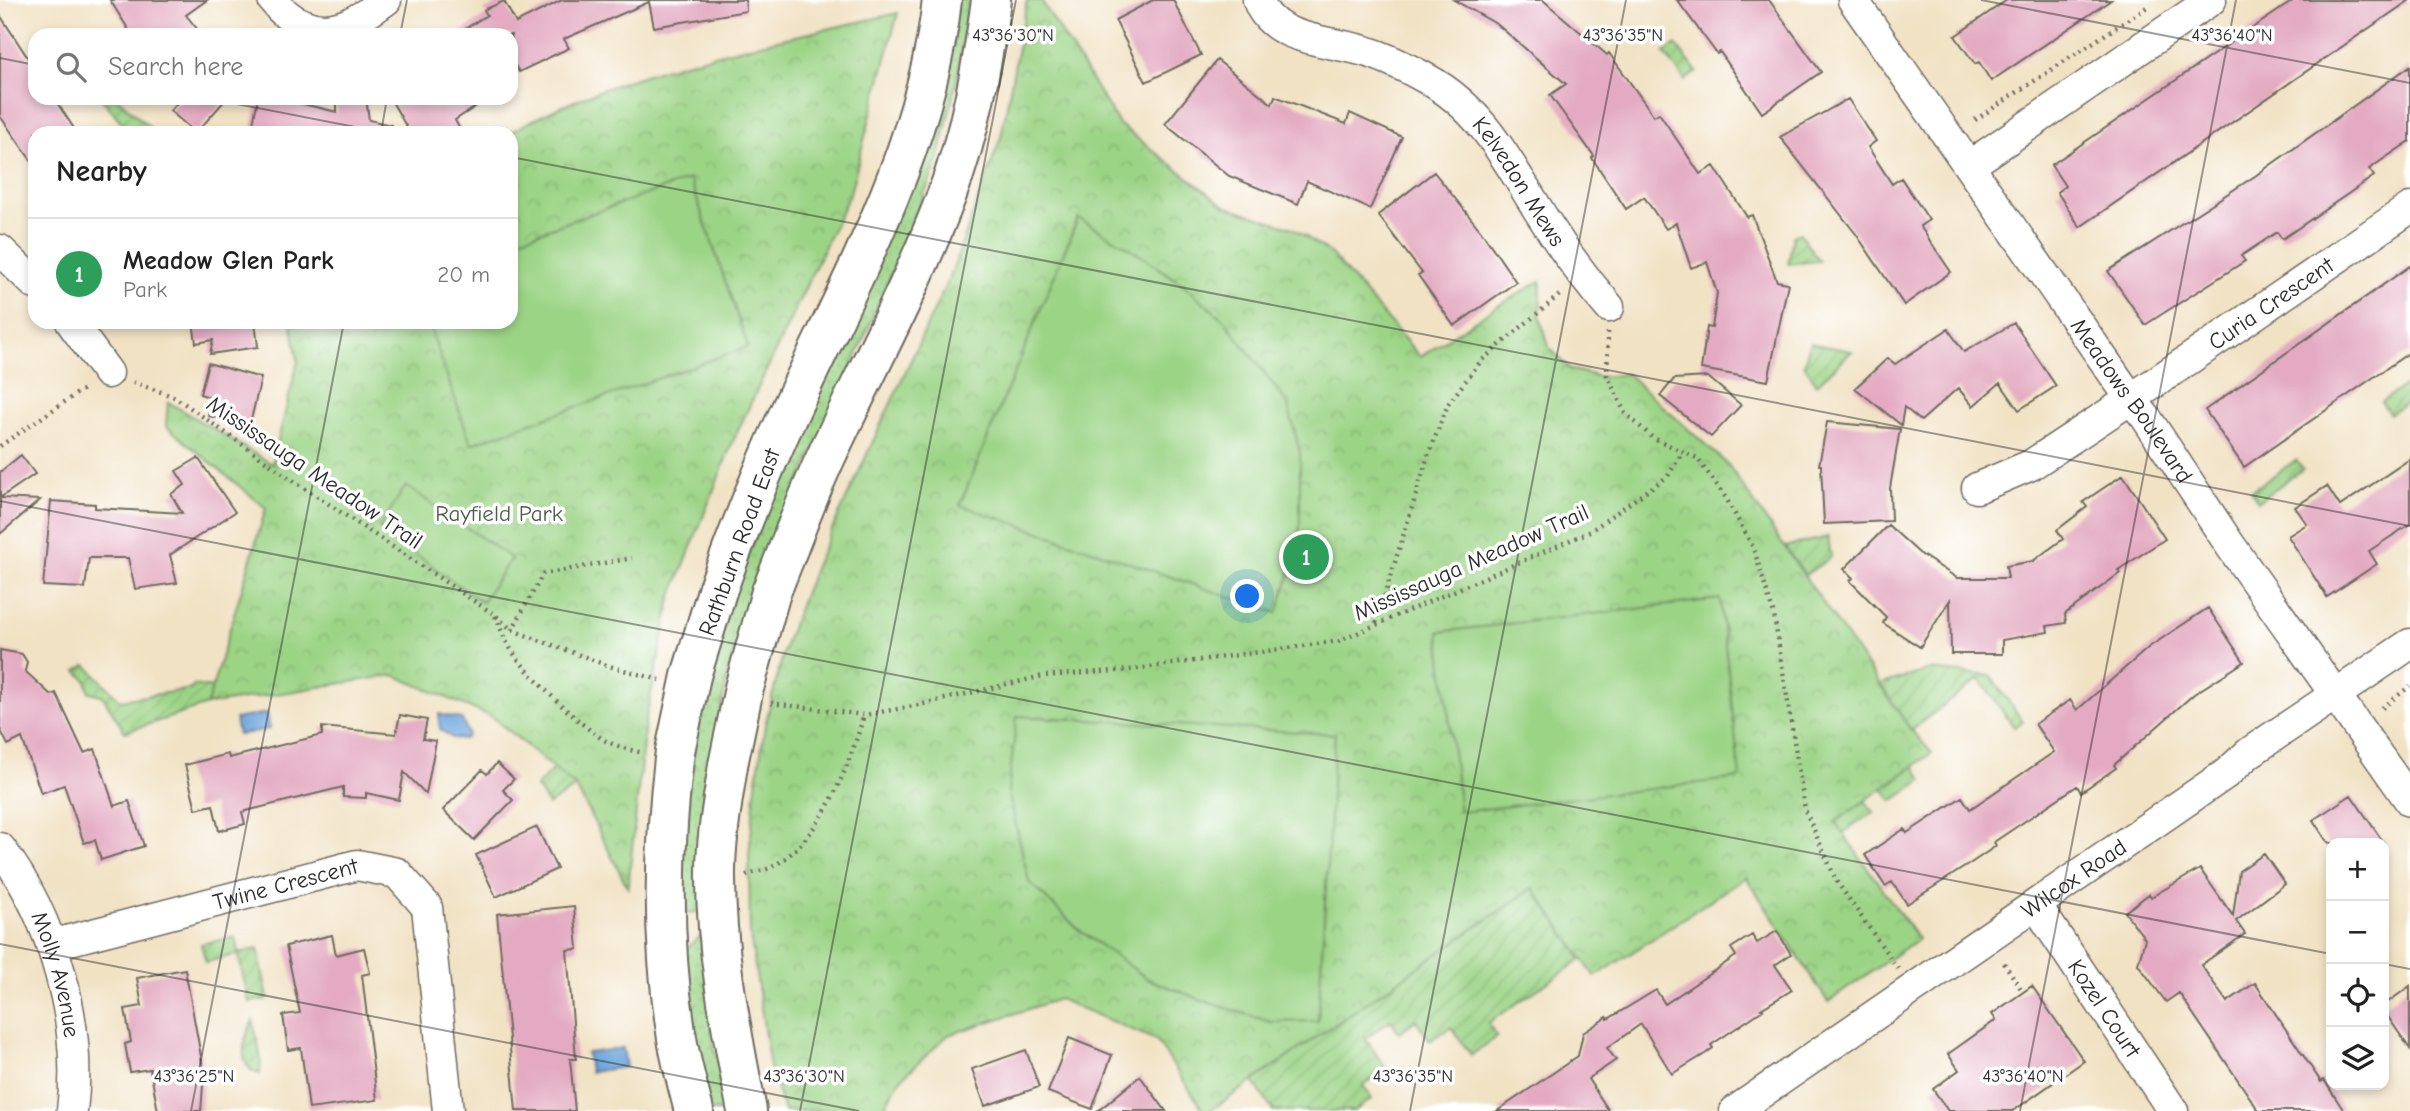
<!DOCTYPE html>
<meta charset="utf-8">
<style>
body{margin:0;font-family:"Comic Neue",sans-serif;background:#f2f2f2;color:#222}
.controls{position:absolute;right:21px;bottom:21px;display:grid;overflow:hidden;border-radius:14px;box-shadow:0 4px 10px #0003}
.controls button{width:63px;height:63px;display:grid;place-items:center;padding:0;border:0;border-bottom:2px solid #e0e0e0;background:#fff;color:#222;font:35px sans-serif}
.you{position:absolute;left:1248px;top:597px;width:24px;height:24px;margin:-18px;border:5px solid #fff;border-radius:50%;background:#1a73e8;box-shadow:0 0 0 10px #1a73e833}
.badge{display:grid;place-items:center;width:46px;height:46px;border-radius:50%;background:#db2777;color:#fff;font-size:23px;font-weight:700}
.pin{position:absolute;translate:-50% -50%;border:4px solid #fff;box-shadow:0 2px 7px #0006}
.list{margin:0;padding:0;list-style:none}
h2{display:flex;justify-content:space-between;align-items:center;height:91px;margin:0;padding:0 28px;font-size:30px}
h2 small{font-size:23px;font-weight:400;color:#767676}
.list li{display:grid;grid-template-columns:46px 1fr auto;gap:21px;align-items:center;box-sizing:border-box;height:112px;padding:0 28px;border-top:2px solid #e0e0e0}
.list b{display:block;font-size:26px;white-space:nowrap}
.list p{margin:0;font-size:23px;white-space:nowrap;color:#767676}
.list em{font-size:23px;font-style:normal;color:#767676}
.icon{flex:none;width:38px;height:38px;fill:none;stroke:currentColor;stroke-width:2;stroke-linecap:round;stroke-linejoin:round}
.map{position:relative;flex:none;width:2410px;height:1111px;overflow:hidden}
.search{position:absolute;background:#fff;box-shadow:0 4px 10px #0003;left:28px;top:28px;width:490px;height:77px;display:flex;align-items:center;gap:18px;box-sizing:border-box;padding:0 24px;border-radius:21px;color:#767676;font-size:26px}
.panel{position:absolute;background:#fff;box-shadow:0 4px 10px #0003;left:28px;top:126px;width:490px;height:203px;border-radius:21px}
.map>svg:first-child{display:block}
.grass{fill:url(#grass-dots);stroke:#648058;stroke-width:2}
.park{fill:url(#park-crowns);stroke:#648058;stroke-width:2}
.garden{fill:url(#garden-furrows);stroke:#648058;stroke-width:2}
.pitch{fill:#9cd486;stroke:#648058;stroke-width:2}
.water{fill:#6da6dc;stroke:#4c6884;stroke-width:2}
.building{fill:#e3aac1}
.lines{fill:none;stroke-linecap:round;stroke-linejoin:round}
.street-casing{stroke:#706b61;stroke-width:33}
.secondary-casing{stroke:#706b61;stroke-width:42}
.path{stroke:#706b61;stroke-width:4.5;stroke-dasharray:2 5;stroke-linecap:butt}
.street{stroke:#fff;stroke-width:30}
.secondary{stroke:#fff;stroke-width:38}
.secondary-bridge-casing{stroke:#706b61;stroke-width:42;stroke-linecap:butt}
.secondary-bridge{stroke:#fff;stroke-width:38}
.ticks{fill:none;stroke:#2b2b2b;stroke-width:2;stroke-opacity:0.45}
.labels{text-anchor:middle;stroke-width:7;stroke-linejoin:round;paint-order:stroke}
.street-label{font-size:23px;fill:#2b2b2b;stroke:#fff}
.park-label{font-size:23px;fill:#4d5e46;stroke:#fff}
.ticks-label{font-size:18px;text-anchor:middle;fill:#2b2b2b;stroke:#fff;stroke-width:7;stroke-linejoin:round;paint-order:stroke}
</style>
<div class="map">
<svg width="2410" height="1111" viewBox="0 0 2410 1111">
<defs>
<pattern id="grass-dots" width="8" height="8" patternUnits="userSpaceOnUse" patternTransform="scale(1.75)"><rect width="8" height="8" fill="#9cd486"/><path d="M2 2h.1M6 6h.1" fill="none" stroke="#87b674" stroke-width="1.8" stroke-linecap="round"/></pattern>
<pattern id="park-crowns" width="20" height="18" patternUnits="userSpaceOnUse" patternTransform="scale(1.75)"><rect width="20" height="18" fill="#9cd486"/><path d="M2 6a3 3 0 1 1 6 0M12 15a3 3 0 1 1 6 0" fill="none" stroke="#87b674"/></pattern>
<pattern id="garden-furrows" width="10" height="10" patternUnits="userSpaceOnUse" patternTransform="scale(1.75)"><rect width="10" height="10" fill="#9cd486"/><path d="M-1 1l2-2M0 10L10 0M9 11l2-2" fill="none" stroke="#87b674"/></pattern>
</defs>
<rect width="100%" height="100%" fill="#fff"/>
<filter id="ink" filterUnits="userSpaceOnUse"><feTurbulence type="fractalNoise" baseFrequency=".0143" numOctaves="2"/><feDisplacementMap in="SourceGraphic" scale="14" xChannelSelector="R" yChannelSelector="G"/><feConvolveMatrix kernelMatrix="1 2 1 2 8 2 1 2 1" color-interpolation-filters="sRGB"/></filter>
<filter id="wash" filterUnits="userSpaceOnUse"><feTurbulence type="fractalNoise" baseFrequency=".00686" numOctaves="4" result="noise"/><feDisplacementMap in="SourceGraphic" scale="28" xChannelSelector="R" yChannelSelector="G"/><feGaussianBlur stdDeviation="1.57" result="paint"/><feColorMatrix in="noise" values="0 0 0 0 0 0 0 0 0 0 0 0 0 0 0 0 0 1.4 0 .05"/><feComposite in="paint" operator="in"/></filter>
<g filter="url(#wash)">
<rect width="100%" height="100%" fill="#f1e2c4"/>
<path class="grass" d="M955,0h13l-9,70 -21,91 -92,220 -84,183 -33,104 -9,46 -17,197 -23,3 1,-86 28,-168z
M701,935l13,111 16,65h-21l-27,-158z"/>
<path class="park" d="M1027,0h14l78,124 106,82 68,22 38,26 89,103 74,-49 47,-27 -1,36 9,30 21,22 30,8 27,-3 101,91 183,265 21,23 -97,69 83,117 -90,63 -82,-125 -151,100 -62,-89 -323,223h-6l-48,-71 -97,-41 -111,36 -49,46 -17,30h-98l-14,-43 -20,-134 -1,-78 6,-63 10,-68 21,-83 29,-76 136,-292 50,-137z
M898,13l-48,180 -117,248 -62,157 -26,125 -17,165 -52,-101 -84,-70 -98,-42 -187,30 59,-197 -100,-82 2,-24 104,62 26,-103 -7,-39h220v-189h-2c119,-68 257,-89 389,-120z"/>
<path class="garden" d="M1676,45l21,27 -12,8 -21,-27z
M101,98h16l39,35h-29l2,-2z
M1800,233l19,28 -31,3 5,-28z
M1810,343l42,8 -35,33 -13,-19z
M2409,383l1,17 -20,14 -9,-12z
M2296,460l7,9 -45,32 -7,-10z
M1828,537l3,20 -26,18 -20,-28z
M86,665l34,35 72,-11 2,-4 18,3 -5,17 -82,27 -23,-37 -13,-3 -3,-12 -9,-9z
M1930,670l61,6 32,46 -9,5 -35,-48 -68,51 -31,-46z
M1914,766l9,14 -31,21 -9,-13z
M554,768l22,19 -28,18 -12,-18z
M1865,801l9,11 -31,21 -8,-11z
M1533,888l49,71 -94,64 9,14 -26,18 -20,-28 -21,14 -14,-21 -17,12 -8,-12 -26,18 22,32 -24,15 9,14 -18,12h-81l-20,-30z
M235,937l4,16 19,-4 10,50 -19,3 -11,-48 -32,8 -5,-18z
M253,1021l8,38 -1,15c-25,-7 -16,-36 -7,-53z"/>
<path class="pitch" d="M690,179l58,168 -277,97 -43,-122h83v-80z
M1078,218l52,30 55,38 40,35 63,83 12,49v71l-4,32 -19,57 -317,-108z
M406,486l105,72 -29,44 -103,-74z
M1720,599l20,179 -280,34 -21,-180z
M1017,716l318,18 -17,287 -47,1 -64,-20 -59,-23 -69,-49 -50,-48 -21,-91z"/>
<path class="water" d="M267,713l3,16 -32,6 -3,-16z
M439,714l23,5 6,15 -3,5 -13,-1 -12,-9z
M623,1048l3,19 -36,5 -3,-19z"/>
<g id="blocks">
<path class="building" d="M110,0h97l-21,15 16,20h-70z
M562,0h183l1,11 -92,16 -5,-25 -85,37 5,9 -50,24 -8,-13v-24h-56l32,-20 -3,-5 20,-9 12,22z
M1153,0h20l28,55 -55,27 -31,-62z
M1454,0h89l64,55 2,-2 45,63 5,-3 41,61 14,-8 33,51 5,-2 25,66 11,2 -20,98 -67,-12 6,-42 5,1 5,-35 -10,-31 -16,6 -15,-45 -10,6 -22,-32 -18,12 -34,-51 2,-2 -44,-61 16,-11 -68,-59z
M1677,0h92l52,72 -59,41 -42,-61 -3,2z
M2007,0h104l-120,81 -12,-19 -4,2 -20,-28z
M2294,0h116l-330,227 -23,-35 8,-6 -14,-21z
M0,15l35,54v29h19l23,35h-42v33l-35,-50z
M1217,60l55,44 3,-8 71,28 4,-11 52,24 -32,72 -63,-28 -9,23 -69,-28 -64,-52z
M2410,66v75l-41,28 5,7 -92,63 -5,-7 -36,24 4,5 -100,64 -37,-54 147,-95z
M181,98h46l-31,35 -26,-22z
M258,98h19l60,14v-14h29l3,22 22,5 -1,8h-139z
M390,98h99l-34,22 7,13h-52z
M1848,99l28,42 -8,6 24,37 9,-6 28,42 -9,6 31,46 -47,33 -48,-71 -76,-97z
M1434,172l47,59 35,51 -62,44 -36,-51 4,-2 -44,-58z
M2410,266v86l-166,115 -39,-57z
M193,322h62l3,25 -48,7 3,-14 -17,3z
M2014,323l42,63 -37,24 -19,-27 -27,23 -15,-18 -37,33 -17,-14 -3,18 -46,-37 33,-30 7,6 53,-35 16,23z
M208,363l53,15 -11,46 -42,-8 4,-18 -12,-4z
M1708,377l33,28 -30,32 -51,-41 14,-17z
M1827,422l73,7 -10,59 1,33 -67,3 -3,-59h-2z
M21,455l14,19 -35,24 40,2 -40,34v-62z
M198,458l37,54 -65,43 7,28 -42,6 -7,-31h-39l-4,30 -42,-2 8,-85 44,3v4l87,5 -11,-19 14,-9 -9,-14z
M2410,459v65l-41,27 8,13 -50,33 -39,-61 19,-12 -12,-17 32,-21 13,20z
M2123,475l42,64 -47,31 2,3 -55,41 1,9 -19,3 1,6 -46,8v14h-51l-1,-54 -30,47 -37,-24 3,-6 -36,-36 3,-3 -9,-9 44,-44 31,28 38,25h51l-2,-12 27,-5 30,-22 -6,-9 30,-23 -4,-5z
M2208,608l36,54 -50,32 -80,71 2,3 -35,24 -4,-6 -83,56 2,4 -25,17 -64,41 -15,-22 -7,4 -20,-31 39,-26 3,4 55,-36 8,12 84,-57 -19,-28 35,-24 7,10 72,-63z
M0,650l22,4 5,8 -2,9 26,24 5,-2 28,60 11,-4 19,57 15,-5 15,45 -43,14 -6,-20 -11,3 -20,-58 -23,8 -19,-55 -14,7 -8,-16z
M400,715l27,5 -4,19 13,2 -10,53 -22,-22 -5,28 -33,-7v5l-23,-1v-10l-101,25 3,12 -26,7 -6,-26 -17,4 -11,-44 43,-11 1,4 93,-23v-8l74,7z
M497,763l17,16 -11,11 10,10 -39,40 -31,-30 39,-40 5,4z
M2351,795l33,48h-56l-15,-23z
M537,827l20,42 -61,28 -20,-42z
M2264,854l21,30 -49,37 9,13 -44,31 26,37 28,-19 66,99 3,-2 20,31h-85l-80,-118 -13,9 -28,-38 7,-25 -20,-27 24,-18 2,3 49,-28 33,47 6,-45z
M574,906l4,43 -11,1 9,109h-6l5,52h-59l-19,-197z
M1777,931l14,23 -16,11 17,25 -31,19 2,1 -52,35 2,3 -8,6 -33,20 -31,-50 -34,24 9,12 -28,19 21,32h-112l81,-55 5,-23 24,-16 1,2 48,-29 9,14 71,-48 -5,-8 21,-13 5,8z
M332,935l4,20 28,-7 6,25 -8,2 15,125 -68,9 -8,-61 -13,2 -5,-35 17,-2 -14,-67z
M185,969l19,104 -3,38h-43l-8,-42 -20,3 -5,-28 6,-2 -6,-33 17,-3 -5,-28z
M2032,986l52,75 -71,50h-65l-15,-22 26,-19 -11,-16 48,-34 -4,-6z
M2410,986v63l-26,-38v-6z
M1069,1038l43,17 -20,54 -44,-17z
M1026,1050l13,37 -54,19 -13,-37z
M1140,1076l26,35h-68z"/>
</g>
</g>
<g filter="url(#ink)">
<use href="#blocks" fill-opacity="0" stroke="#706b61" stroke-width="2"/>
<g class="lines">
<defs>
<g id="street">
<path d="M273,0c16,22 42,35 69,26 16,-5 31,-17 44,-26"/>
<path id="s1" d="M1258,0c14,42 73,40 110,52 20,6 41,17 59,27 56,30 82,85 115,137 20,32 42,62 67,91"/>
<path id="s2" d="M1853,0l278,399 16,20 83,126 180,256"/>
<path d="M1969,166l242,-166"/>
<path d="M0,250l35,34"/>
<path d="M71,322l37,51"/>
<path id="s3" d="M1977,488l54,-23 100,-66 279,-191"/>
<path id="s4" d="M0,848c53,69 83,176 72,263"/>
<path id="s5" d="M2036,905l137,206"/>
<path id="s6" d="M51,945l306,-80 40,8 30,34 21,204"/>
<path id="s7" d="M1735,1111l492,-338 22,-20 161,-109"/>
</g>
<path id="secondary" d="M717,591c22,-61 45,-120 72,-178 62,-134 137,-264 153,-413
M771,592c18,-44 34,-90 54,-133 41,-88 87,-172 121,-262 24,-62 36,-131 45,-197
M675,751c-12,94 -13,194 2,287 4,25 11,49 17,73
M728,765c-5,35 -12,71 -12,106 -1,81 16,161 31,240"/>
</defs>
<use href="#street" class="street-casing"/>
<use href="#secondary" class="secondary-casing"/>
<path class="path" d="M1975,120l172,-113
M1608,332l-1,43 18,38 28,25 44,20 29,40 27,49 21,68 31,195 32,72 61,87
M133,382l42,15 116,82 204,136 17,15 97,36 51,14
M0,446l85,-58
M495,616c5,10 8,20 14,30 13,24 73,82 97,95 12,6 24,9 37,12
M1376,623l53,-170 19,-49 33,-43 82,-69
M512,630l31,-56 89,-16
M771,703l93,12 55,-10 124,-29 86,-6 210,-29 250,-109 79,-56 14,-23
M2382,708l28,-22
M746,875c8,-3 18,-4 26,-8 50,-28 77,-101 92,-152
M2004,963l19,29"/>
<use href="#street" class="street"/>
<use href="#secondary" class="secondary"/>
<defs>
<path id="secondary-bridge" d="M675,751l16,-75 26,-85
M728,765l16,-77 27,-96"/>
</defs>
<use href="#secondary-bridge" class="secondary-bridge-casing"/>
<use href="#secondary-bridge" class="secondary-bridge"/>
</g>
</g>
<path class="ticks" d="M1981,0l429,83M400,35l7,-35M0,58l35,7M206,98l180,35M381,133l6,-35M511,157l1899,369M0,501l2331,453M0,944l859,167M2384,964l26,5M191,1111l153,-789M800,1111l216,-1111M1410,1111l216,-1111M2020,1111l216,-1111"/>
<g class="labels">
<g class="street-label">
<text dy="8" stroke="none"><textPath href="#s1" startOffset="332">Kelvedon Mews</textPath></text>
<text dy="8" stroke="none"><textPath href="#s3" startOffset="348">Curia Crescent</textPath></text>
<text dy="8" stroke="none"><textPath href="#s2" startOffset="488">Meadows Boulevard</textPath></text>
<text transform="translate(315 472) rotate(34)" y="8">Mississauga Meadow Trail</text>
<text transform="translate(739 542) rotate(-70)" y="8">Rathburn Road East</text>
<text transform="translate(1471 562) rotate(-24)" y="8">Mississauga Meadow Trail</text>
<text dy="8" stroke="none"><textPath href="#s7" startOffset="411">Wilcox Road</textPath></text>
<text dy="8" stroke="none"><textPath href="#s6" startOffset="242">Twine Crescent</textPath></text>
<text dy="8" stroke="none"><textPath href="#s4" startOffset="140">Molly Avenue</textPath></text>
<text dy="8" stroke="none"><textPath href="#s5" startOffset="124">Kozel Court</textPath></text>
</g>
<g class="park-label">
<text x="499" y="521">Rayfield Park</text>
</g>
</g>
<g class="ticks-label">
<text x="1013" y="41">43°36'30"N</text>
<text x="1623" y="41">43°36'35"N</text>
<text x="2232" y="41">43°36'40"N</text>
<text x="194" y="1082">43°36'25"N</text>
<text x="804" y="1082">43°36'30"N</text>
<text x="1413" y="1082">43°36'35"N</text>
<text x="2023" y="1082">43°36'40"N</text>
</g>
</svg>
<div class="controls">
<button>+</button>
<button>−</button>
<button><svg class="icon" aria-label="locate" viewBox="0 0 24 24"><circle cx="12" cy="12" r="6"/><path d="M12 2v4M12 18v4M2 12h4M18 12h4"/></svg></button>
<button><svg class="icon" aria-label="layers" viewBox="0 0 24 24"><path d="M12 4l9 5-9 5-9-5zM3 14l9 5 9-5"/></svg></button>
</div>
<div class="you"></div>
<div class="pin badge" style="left:1306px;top:557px;background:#2e9e5b">1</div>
<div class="search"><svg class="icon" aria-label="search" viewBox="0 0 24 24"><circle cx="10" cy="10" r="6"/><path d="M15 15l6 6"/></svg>Search here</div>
<section class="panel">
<h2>Nearby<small></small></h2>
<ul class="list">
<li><span class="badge" style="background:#2e9e5b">1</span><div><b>Meadow Glen Park</b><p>Park</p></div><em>20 m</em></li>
</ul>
</section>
</div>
